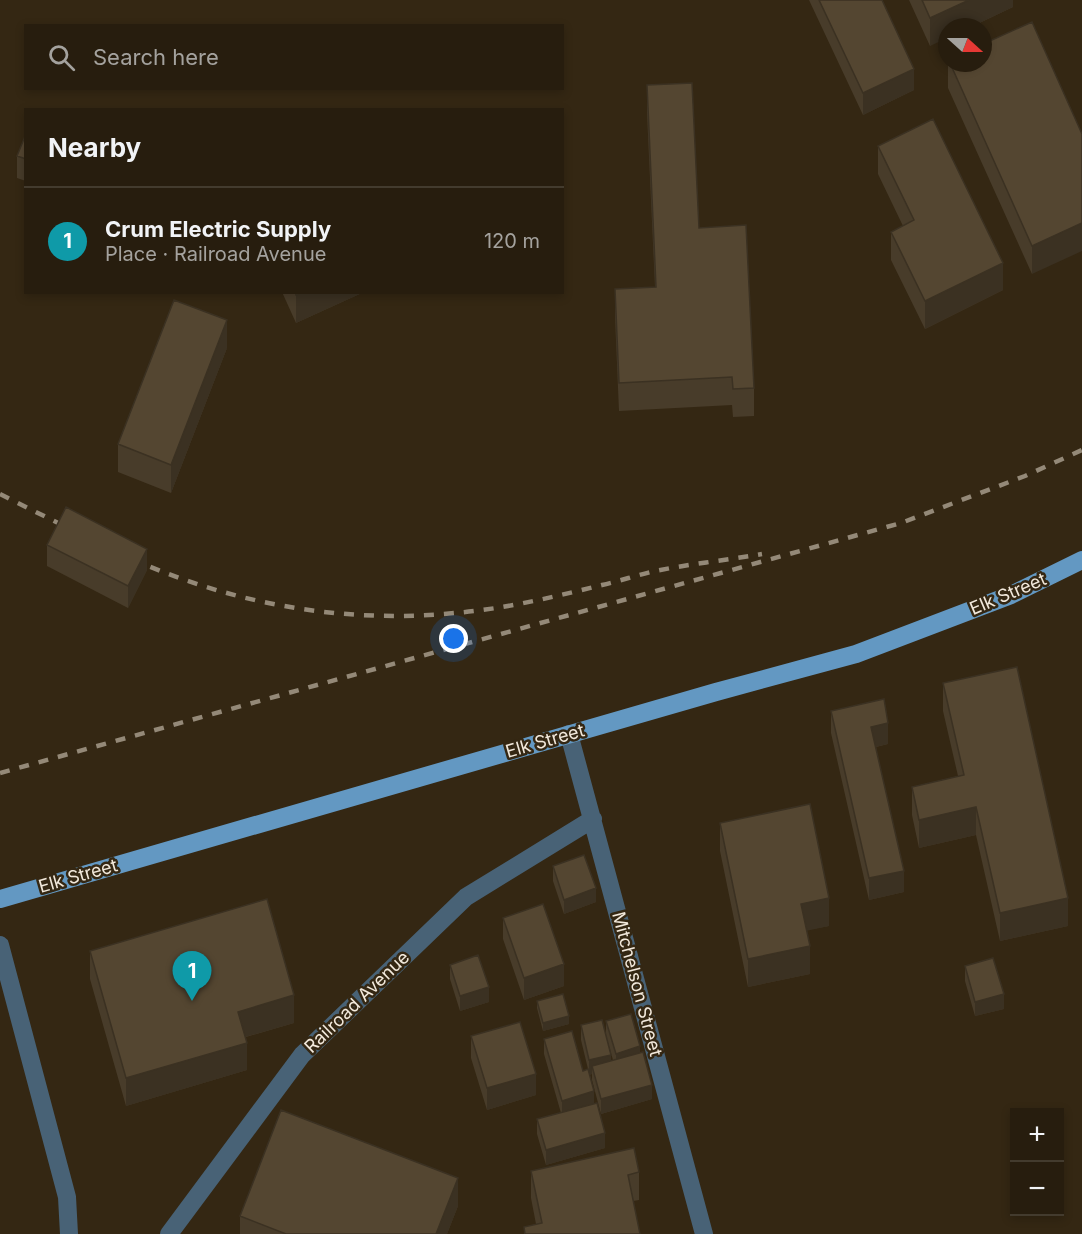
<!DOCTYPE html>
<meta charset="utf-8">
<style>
body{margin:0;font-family:Inter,sans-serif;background:#332a1c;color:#f1f3f6}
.controls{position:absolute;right:18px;bottom:18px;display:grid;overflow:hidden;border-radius:0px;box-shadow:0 3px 9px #0003}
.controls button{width:54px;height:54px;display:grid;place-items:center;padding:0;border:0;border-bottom:2px solid #433b2e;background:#271d0e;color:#f1f3f6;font:30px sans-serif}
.compass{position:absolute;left:938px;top:18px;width:54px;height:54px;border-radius:50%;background:#271d0e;box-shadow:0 3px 9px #0003;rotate:111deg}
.you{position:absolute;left:454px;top:639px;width:21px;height:21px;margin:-15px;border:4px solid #fff;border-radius:50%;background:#1a73e8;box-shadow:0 0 0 9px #1a73e833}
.badge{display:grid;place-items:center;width:39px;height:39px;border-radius:50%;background:#52d397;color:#fff;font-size:20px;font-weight:700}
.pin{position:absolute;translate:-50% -50px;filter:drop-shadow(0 2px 3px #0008)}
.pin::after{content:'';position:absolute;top:32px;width:21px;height:18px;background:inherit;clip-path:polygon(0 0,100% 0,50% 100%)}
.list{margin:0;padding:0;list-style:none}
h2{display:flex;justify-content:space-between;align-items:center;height:78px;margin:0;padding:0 24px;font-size:26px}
h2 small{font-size:20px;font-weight:400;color:#a4a29e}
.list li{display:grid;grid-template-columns:39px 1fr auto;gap:18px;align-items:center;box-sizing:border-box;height:108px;padding:0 24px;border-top:2px solid #433b2e}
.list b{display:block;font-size:22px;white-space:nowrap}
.list p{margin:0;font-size:20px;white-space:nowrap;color:#a4a29e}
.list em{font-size:20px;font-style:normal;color:#a4a29e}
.icon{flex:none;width:33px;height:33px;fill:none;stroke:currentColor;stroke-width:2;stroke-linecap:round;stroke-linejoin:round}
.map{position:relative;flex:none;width:1082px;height:1234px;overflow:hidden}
.search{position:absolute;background:#271d0e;box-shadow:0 3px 9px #0003;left:24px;top:24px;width:540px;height:66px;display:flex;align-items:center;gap:15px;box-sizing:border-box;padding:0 21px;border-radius:0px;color:#a4a29e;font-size:22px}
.panel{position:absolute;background:#271d0e;box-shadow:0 3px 9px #0003;left:24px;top:108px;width:540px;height:186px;border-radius:0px}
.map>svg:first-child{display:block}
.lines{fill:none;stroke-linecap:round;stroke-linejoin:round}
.minor{stroke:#486276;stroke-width:18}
.major{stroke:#6398c2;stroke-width:18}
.rail{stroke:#948978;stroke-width:4.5;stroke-dasharray:10 10;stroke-linecap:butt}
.wall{fill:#483c2a}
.shaded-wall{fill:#3b3122}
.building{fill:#544631;stroke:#3b3122;stroke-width:1.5}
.labels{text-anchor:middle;stroke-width:5;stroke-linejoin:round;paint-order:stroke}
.street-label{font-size:18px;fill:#f2e9dc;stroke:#342713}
</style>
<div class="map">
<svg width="1082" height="1234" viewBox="0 0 1082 1234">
<rect width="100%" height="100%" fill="#342713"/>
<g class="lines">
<path class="minor" d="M569,734l135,500
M0,945l67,252 2,37
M169,1234l133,-179 164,-158 127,-78"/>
<path class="major" d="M0,899l716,-207 140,-38 155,-59 71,-35"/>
<path class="rail" d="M0,494l72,36
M132,559c101,45 212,65 323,54 49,-4 99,-16 147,-28 18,-4 35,-10 53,-14 35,-7 72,-11 107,-17
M0,773l901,-250 124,-47 57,-26"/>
</g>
<path class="wall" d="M809,0h73l32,90 -51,25z
M909,0h104v7l-42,20h-24l-17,19z
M948,63h35l99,71 -50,140 -84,-186z
M647,85l52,143 55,160v28l-21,1 -1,-12 -113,6 -4,-94v-28l40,-2 -8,-174z
M26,134v47l-9,-3v-22z
M878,146l125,144 -78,39 -34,-69v-28l12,-6 -25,-52z
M282,292h82l-68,31z
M227,348l-56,145 -53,-21v-28z
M47,545l100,25 -19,38 -81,-42z
M943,683l125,243 -68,15 -24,-106 -57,13 -7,-33v-28l46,-11 -15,-65z
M831,711l57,33 -12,3 28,145 -35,8 -38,-167z
M720,823l109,103 -22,4 3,44 -62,13 -28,-136z
M553,866l43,36 -32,12 -11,-33z
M503,918l61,68 -40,14 -21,-61z
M90,951l204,72 -48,14 1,33 -121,36 -36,-127z
M450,965l39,37 -29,9 -10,-32z
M965,966l39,43 -29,7 -10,-35z
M537,1001l32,23 -26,7 -6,-23z
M606,1021l34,31 12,47 -51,15 -9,-34v-6l-3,1 5,29 11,44 -59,17 -9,-31v-15l24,-6 -17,-59v-15l39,32 5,-2 -7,-29v-15l30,36 2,-1 -7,-24z
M471,1036l65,59 -49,15 -16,-52z
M531,1171l108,1v28l-6,1 7,33h-116v-7l12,-3 -5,-26z
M458,1206l-11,28h-207v-18z"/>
<path class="shaded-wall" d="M969,0h44v7l-42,20h-24v11l-17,8v-28z
M914,69v21l-51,25v-22z
M1082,223v28l-50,23v-28z
M1003,263v27l-78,39v-28z
M302,292h62l-68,31v-28z
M227,320v28l-56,145v-28z
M147,549v21l-19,38v-22z
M888,723v21l-17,4v-21z
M976,807v28l-57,13v-28z
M904,871v21l-35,8v-22z
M596,888v14l-32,12v-14z
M829,898v28l-28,6v-28z
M1068,898v28l-68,15v-28z
M810,946v28l-62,13v-28z
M564,964v22l-40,14v-22z
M489,987v15l-29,9v-15z
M1004,994v15l-29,7v-14z
M294,995v28l-56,16v-27z
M569,1016v8l-26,7v-8z
M247,1043v27l-121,36v-28z
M640,1046v15l-24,7v-14z
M611,1055v15l-19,-4v8l-3,1v-15z
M536,1074v21l-49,15v-22z
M652,1085v14l-51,15v-15z
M594,1091v15l-32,9v-14z
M605,1133v15l-59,17v-15z
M458,1178v28l-11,28h-11z"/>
<path class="building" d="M819,0h63l32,69 -51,24z
M922,0h47l-39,18z
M1032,22l50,112v89l-50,23 -82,-183h33v-19z
M692,83l7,145 47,-3 8,163 -21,1 -1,-12 -113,6 -4,-94 41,-2 -9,-202z
M933,119l70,144 -78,38 -34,-69 23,-12 -36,-74z
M26,134v25l-9,-3z
M295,292h7l-6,3z
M174,300l53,20 -56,145 -53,-21z
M66,507l81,42 -19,37 -81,-41z
M1017,667l51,231 -68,15 -24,-106 -57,13 -7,-33 52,-12 -21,-92z
M884,699l4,24 -17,4 33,144 -35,7 -38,-167z
M810,804l19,94 -28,6 9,42 -62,13 -28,-136z
M584,855l12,33 -32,12 -11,-34z
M267,899l27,96 -56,17 9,31 -121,35 -36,-127z
M543,904l21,60 -40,14 -21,-60z
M478,955l11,32 -29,9 -10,-31z
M993,958l11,36 -29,8 -10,-36z
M563,994l6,22 -26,7 -6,-22z
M631,1014l9,32 -24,8 -10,-33z
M602,1020l9,35 -22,5 -8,-35z
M520,1022l16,52 -49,14 -16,-52z
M572,1031l11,40 5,-2 6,22 -32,10 -18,-62z
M643,1052l9,33 -51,14 -9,-33z
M597,1103l8,30 -59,17 -9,-31z
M281,1110l177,68 -22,56h-150l-46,-18z
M634,1148l5,24 -11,3 12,59h-115l-1,-7 18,-4 -11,-52z"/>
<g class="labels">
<g class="street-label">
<text transform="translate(1008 594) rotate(-23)" y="6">Elk Street</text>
<text transform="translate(545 741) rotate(-16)" y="6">Elk Street</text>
<text transform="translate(78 876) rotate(-16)" y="6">Elk Street</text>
<text transform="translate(637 984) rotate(75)" y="6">Mitchelson Street</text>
<text transform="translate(357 1002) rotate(-44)" y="6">Railroad Avenue</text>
</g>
</g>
</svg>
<div class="controls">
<button>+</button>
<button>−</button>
</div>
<svg class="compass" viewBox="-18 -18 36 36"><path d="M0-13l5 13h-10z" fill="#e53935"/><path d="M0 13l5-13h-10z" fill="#a4a29e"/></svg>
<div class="you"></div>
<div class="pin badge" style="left:192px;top:1001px;background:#0f9aa8">1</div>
<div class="search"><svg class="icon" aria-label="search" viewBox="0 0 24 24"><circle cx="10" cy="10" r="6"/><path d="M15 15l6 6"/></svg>Search here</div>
<section class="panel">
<h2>Nearby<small></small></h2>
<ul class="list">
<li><span class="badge" style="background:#0f9aa8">1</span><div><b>Crum Electric Supply</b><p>Place · Railroad Avenue</p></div><em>120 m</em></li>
</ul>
</section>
</div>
